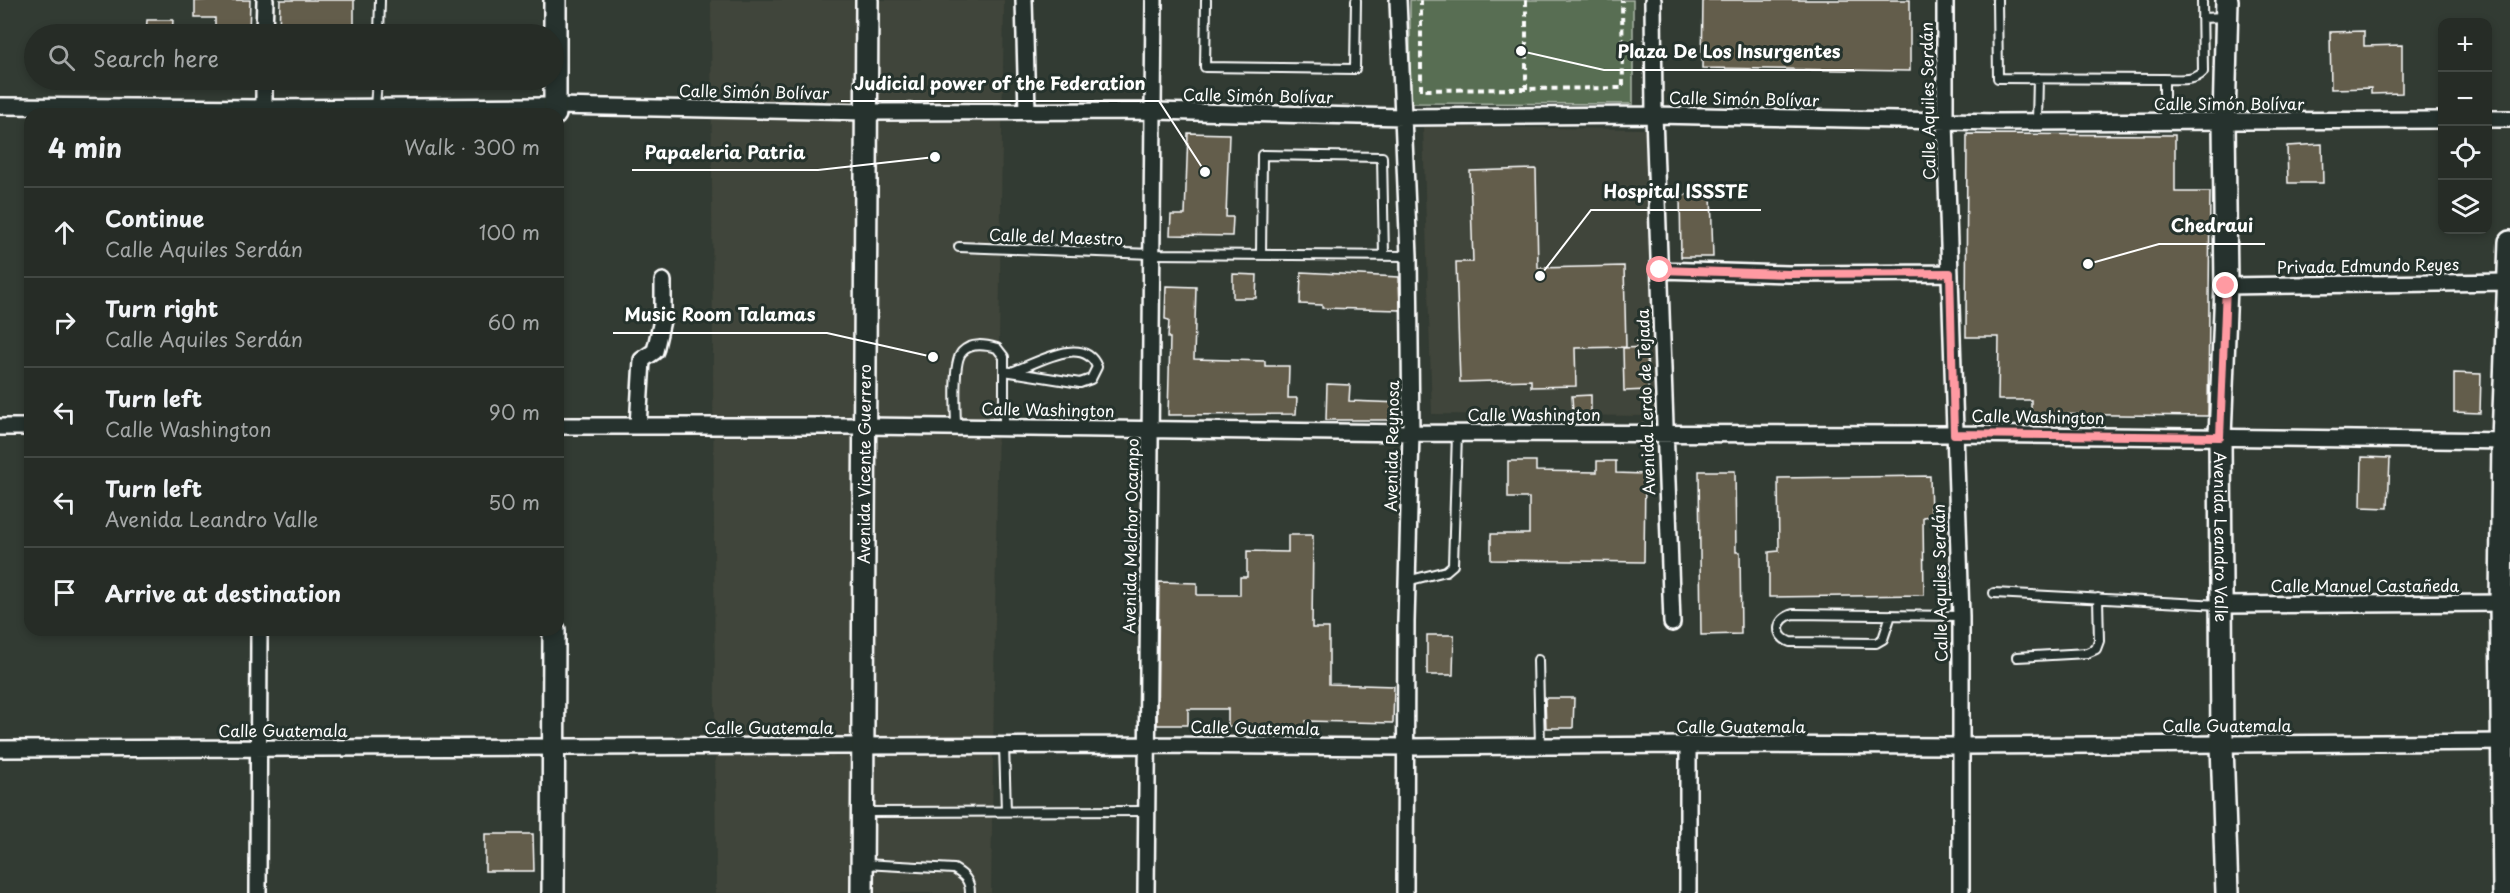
<!DOCTYPE html>
<meta charset="utf-8">
<style>
body{margin:0;font-family:"Playpen Sans",sans-serif;background:#2e342e;color:#f1f3f6}
.controls{position:absolute;right:18px;top:18px;display:grid;overflow:hidden;border-radius:12px;box-shadow:0 3px 9px #0003}
.controls button{width:54px;height:54px;display:grid;place-items:center;padding:0;border:0;border-bottom:2px solid #424843;background:#262c26;color:#f1f3f6;font:30px sans-serif}
.stop{position:absolute;width:18px;height:18px;margin:-14px;border:4px solid #ff9aa2;border-radius:50%;background:#fff}
.stop.end{background:#ff9aa2;border-color:#fff;box-shadow:0 2px 6px #0008}
.list{margin:0;padding:0;list-style:none}
h2{display:flex;justify-content:space-between;align-items:center;height:78px;margin:0;padding:0 24px;font-size:26px}
h2 small{font-size:20px;font-weight:400;color:#a4a7a7}
.list li{display:grid;grid-template-columns:39px 1fr auto;gap:18px;align-items:center;box-sizing:border-box;height:90px;padding:0 24px;border-top:2px solid #424843}
.list b{display:block;font-size:22px;white-space:nowrap}
.list p{margin:0;font-size:20px;white-space:nowrap;color:#a4a7a7}
.list em{font-size:20px;font-style:normal;color:#a4a7a7}
.icon{flex:none;width:33px;height:33px;fill:none;stroke:currentColor;stroke-width:2;stroke-linecap:round;stroke-linejoin:round}
.map{position:relative;flex:none;width:2510px;height:893px;overflow:hidden}
.search{position:absolute;background:#262c26;box-shadow:0 3px 9px #0003;left:24px;top:24px;width:540px;height:66px;display:flex;align-items:center;gap:15px;box-sizing:border-box;padding:0 21px;border-radius:33px;color:#a4a7a7;font-size:22px}
.panel{position:absolute;background:#262c26;box-shadow:0 3px 9px #0003;left:24px;top:108px;width:540px;height:528px;border-radius:18px}
.map>svg:first-child{display:block}
.built{fill:#41453a}
.green{fill:#586e53;stroke:#acb6a9;stroke-width:1.5}
.building{fill:#645d4c;stroke:#fff;stroke-width:1.5}
.lines{fill:none;stroke-linecap:round;stroke-linejoin:round}
.lane-casing{stroke:#fff;stroke-width:12}
.street-casing{stroke:#fff;stroke-width:20}
.secondary-casing{stroke:#fff;stroke-width:26}
.path{stroke:#fff;stroke-width:4;stroke-dasharray:6 4.5;stroke-linecap:butt}
.lane{stroke:#26332d;stroke-width:8}
.street{stroke:#26332d;stroke-width:15}
.secondary{stroke:#26332d;stroke-width:21}
.route{stroke:#ff9aa2;stroke-width:8}
.labels{text-anchor:middle;stroke-width:6;stroke-linejoin:round;paint-order:stroke}
.street-label{font-size:16px;fill:#fff;stroke:#26332d}
.leader{fill:none;stroke:#fff;stroke-width:2}
.callout-dot{fill:#fff;stroke:#26332d;stroke-width:2}
.callout-label{font-size:18px;text-anchor:middle;font-weight:bold;fill:#fff;stroke:#26332d;stroke-width:6;stroke-linejoin:round;paint-order:stroke}
</style>
<div class="map">
<svg width="2510" height="893" viewBox="0 0 2510 893">
<rect width="100%" height="100%" fill="#323b33"/>
<filter id="ink" filterUnits="userSpaceOnUse"><feTurbulence type="fractalNoise" baseFrequency=".0167" numOctaves="2"/><feDisplacementMap in="SourceGraphic" scale="12" xChannelSelector="R" yChannelSelector="G"/><feConvolveMatrix kernelMatrix="1 2 1 2 8 2 1 2 1" color-interpolation-filters="sRGB"/></filter>
<g filter="url(#ink)">
<path class="built" d="M711,0h293l-13,893h-275z
M1423,127l220,2 5,4 3,8 5,275 -224,-2z"/>
<path class="green" d="M1410,0h223v104l-223,-1z"/>
<path class="building" d="M211,0h39l-1,34h-34v-16h-20v-17z
M280,0h74v34h-75z
M1703,0h207v71l-208,-3z
M147,20h26l-1,14h-26z
M2364,31v15l38,-1v48l-31,1v-6l-40,1 -1,-57z
M1188,133l41,1 -3,83h7l-1,19 -62,-1 1,-20h14z
M1967,134l208,1v57h35l-2,224 -177,-2v-14h-33l1,-63h-33z
M2322,144l1,39h-35l-1,-37z
M1536,169l2,99 86,-2 2,81 -51,1 1,38 -45,1v-7l-71,2 -4,-120h17l-3,-91z
M1711,194l2,63h-32l-1,-62z
M1301,272l98,5 1,33 -78,-2v-3l-22,-1z
M1233,274l24,1 -1,23h-23z
M1166,286l30,1 -2,72 71,2v5h24l-1,32h9l-1,16 -128,1 2,-77h-2l1,-18 -4,-1z
M1647,347l1,43 -24,1 -1,-43z
M2454,373l27,1 -1,39 -26,-1z
M1327,384l23,1 -1,16 52,2v17h-75z
M1591,395v19h-18l-1,-18z
M2362,457l28,1 -2,50 -27,-1z
M1508,461h28v10l61,1v-11h19v12l29,1 -1,88 -153,-2v-26h38v-36h-21z
M1699,471h36l1,81h4l1,82 -40,1z
M1930,476l1,40 -8,1 1,78 -155,2v-45l10,-1 -1,-73z
M1288,535h25l-1,93h17v56l65,2 -1,37 -87,-2v7l-78,-2v-17h-40v16h-31l2,-143 38,1v12h43v-18h7v-26l41,1z
M1427,635h27l-1,40h-26z
M1545,698h29l-1,30h-27z
M485,834h48l1,37h-49z"/>
<g class="lines">
<defs>
<path id="lane" d="M1206,0l-1,67 150,2 1,-69
M1997,0l1,78 166,1c13,0 30,3 39,-7l-1,-72
M2202,18l23,-1
M379,34l1,-34
M375,107l2,-27
M2037,122l1,-44
M2164,122v-43
M959,247l193,7 257,2
M1261,255l1,-100 120,2 2,99
M1004,371l76,12 11,-4 6,-12c-13,-33 -60,-4 -83,4
M956,427c0,-16 -4,-64 6,-75 9,-10 24,-7 35,-4l7,9v70
M1407,581l39,-10 7,-6 4,-132
M1994,593l226,12
M1891,615l-8,24 -7,4 -86,-1c-16,-6 -14,-23 3,-28l168,2
M2017,657l70,-4 9,-4 3,-8 -1,-43
M1538,660l2,86
M1004,745l2,66
M864,812l283,-1
M864,864l90,5c10,6 16,11 16,24"/>
<path id="street" d="M1024,0l3,111
M1398,0l11,256 2,177 -5,189 -1,271
M1653,0l1,115 18,508
M1945,0v121l16,495v277
M264,34l1,-34
M0,106l264,2 291,-2 312,6 286,-1 249,6 252,-2 344,7 444,-2
M264,114v-34
M2488,119h22
M1660,270l129,4 161,-1
M2226,286l284,-4
M558,426h307l546,7 543,1 556,7
M638,426l4,-66 13,-9 8,-35v-35
M0,427h30
M2221,605l288,-2
M1688,745v148
M0,749l1148,-4 259,2 281,-2 272,1 550,-4
M258,893l1,-263
M1146,893l8,-893"/>
<g id="secondary">
<path id="s1" d="M2227,0l-3,123 2,163 -6,151 2,307 5,149"/>
<path d="M555,114v-114"/>
<path d="M553,893l1,-263"/>
<path id="s2" d="M862,893l5,-893"/>
<path d="M2504,893l-3,-290 2,-162 7,-199"/>
</g>
</defs>
<use href="#lane" class="lane-casing"/>
<use href="#street" class="street-casing"/>
<use href="#secondary" class="secondary-casing"/>
<path class="path" d="M1421,0v90l202,-2 -1,-88
M1526,0v89"/>
<use href="#lane" class="lane"/>
<use href="#street" class="street"/>
<use href="#secondary" class="secondary"/>
</g>
</g>
<g class="lines" filter="url(#ink)">
<path class="route" d="M1660,270l129,4 161,-1 4,161 266,3 6,-151"/>
</g>
<g class="labels">
<g class="street-label">
<text transform="translate(754 92) rotate(1)" y="6">Calle Simón Bolívar</text>
<text transform="translate(1258 96) rotate(1)" y="6">Calle Simón Bolívar</text>
<text transform="translate(1744 99) rotate(1)" y="6">Calle Simón Bolívar</text>
<text transform="translate(1928 101) rotate(-91)" y="6">Calle Aquiles Serdán</text>
<text x="2229" y="110">Calle Simón Bolívar</text>
<text transform="translate(1056 237) rotate(2)" y="6">Calle del Maestro</text>
<text transform="translate(2368 266) rotate(-1)" y="6">Privada Edmundo Reyes</text>
<text transform="translate(1646 402) rotate(-92)" y="6">Avenida Lerdo de Tejada</text>
<text transform="translate(1048 410) rotate(1)" y="6">Calle Washington</text>
<text x="1534" y="421">Calle Washington</text>
<text transform="translate(2038 417) rotate(1)" y="6">Calle Washington</text>
<text transform="translate(1392 446) rotate(-89)" y="6">Avenida Reynosa</text>
<text dy="6" stroke="none"><textPath href="#s2" startOffset="429">Avenida Vicente Guerrero</textPath></text>
<text transform="translate(1131 536) rotate(-89)" y="6">Avenida Melchor Ocampo</text>
<text dy="6" stroke="none"><textPath href="#s1" startOffset="537">Avenida Leandro Valle</textPath></text>
<text transform="translate(1940 583) rotate(-91)" y="6">Calle Aquiles Serdán</text>
<text x="2365" y="592">Calle Manuel Castañeda</text>
<text x="2227" y="732">Calle Guatemala</text>
<text x="1741" y="733">Calle Guatemala</text>
<text x="769" y="734">Calle Guatemala</text>
<text transform="translate(1255 728) rotate(1)" y="6">Calle Guatemala</text>
<text x="283" y="737">Calle Guatemala</text>
</g>
</g>
<path class="leader" d="M1521 51L1604 70H1854M1205 172L1159 101H841M935 157L818 170H632M1540 276L1591 210H1761M2088 264L2159 244H2265M933 357L827 333H613"/>
<g class="callout-dot">
<circle cx="1521" cy="51" r="6"/>
<circle cx="1205" cy="172" r="6"/>
<circle cx="935" cy="157" r="6"/>
<circle cx="1540" cy="276" r="6"/>
<circle cx="2088" cy="264" r="6"/>
<circle cx="933" cy="357" r="6"/>
</g>
<g class="callout-label">
<text x="1729" y="58">Plaza De Los Insurgentes</text>
<text x="1000" y="90">Judicial power of the Federation</text>
<text x="725" y="159">Papaeleria Patria</text>
<text x="1676" y="198">Hospital ISSSTE</text>
<text x="2212" y="232">Chedraui</text>
<text x="720" y="321">Music Room Talamas</text>
</g>
</svg>
<div class="controls">
<button>+</button>
<button>−</button>
<button><svg class="icon" aria-label="locate" viewBox="0 0 24 24"><circle cx="12" cy="12" r="6"/><path d="M12 2v4M12 18v4M2 12h4M18 12h4"/></svg></button>
<button><svg class="icon" aria-label="layers" viewBox="0 0 24 24"><path d="M12 4l9 5-9 5-9-5zM3 14l9 5 9-5"/></svg></button>
</div>
<div class="stop" style="left:1660px;top:270px"></div>
<div class="stop end" style="left:2226px;top:286px"></div>
<div class="search"><svg class="icon" aria-label="search" viewBox="0 0 24 24"><circle cx="10" cy="10" r="6"/><path d="M15 15l6 6"/></svg>Search here</div>
<section class="panel">
<h2>4 min<small>Walk · 300 m</small></h2>
<ul class="list">
<li><svg class="icon" aria-label="ahead" viewBox="0 0 24 24"><path d="M12 20V5M6 11l6-6 6 6"/></svg><div><b>Continue</b><p>Calle Aquiles Serdán</p></div><em>100 m</em></li>
<li><svg class="icon" aria-label="right" viewBox="0 0 24 24"><path d="M7 20v-9h11M14 6l5 5-5 5"/></svg><div><b>Turn right</b><p>Calle Aquiles Serdán</p></div><em>60 m</em></li>
<li><svg class="icon" aria-label="left" viewBox="0 0 24 24"><path d="M17 20v-9H6M10 6l-5 5 5 5"/></svg><div><b>Turn left</b><p>Calle Washington</p></div><em>90 m</em></li>
<li><svg class="icon" aria-label="left" viewBox="0 0 24 24"><path d="M17 20v-9H6M10 6l-5 5 5 5"/></svg><div><b>Turn left</b><p>Avenida Leandro Valle</p></div><em>50 m</em></li>
<li><svg class="icon" aria-label="arrive" viewBox="0 0 24 24"><path d="M6 21V4h12l-3 4 3 4H6"/></svg><div><b>Arrive at destination</b></div></li>
</ul>
</section>
</div>
